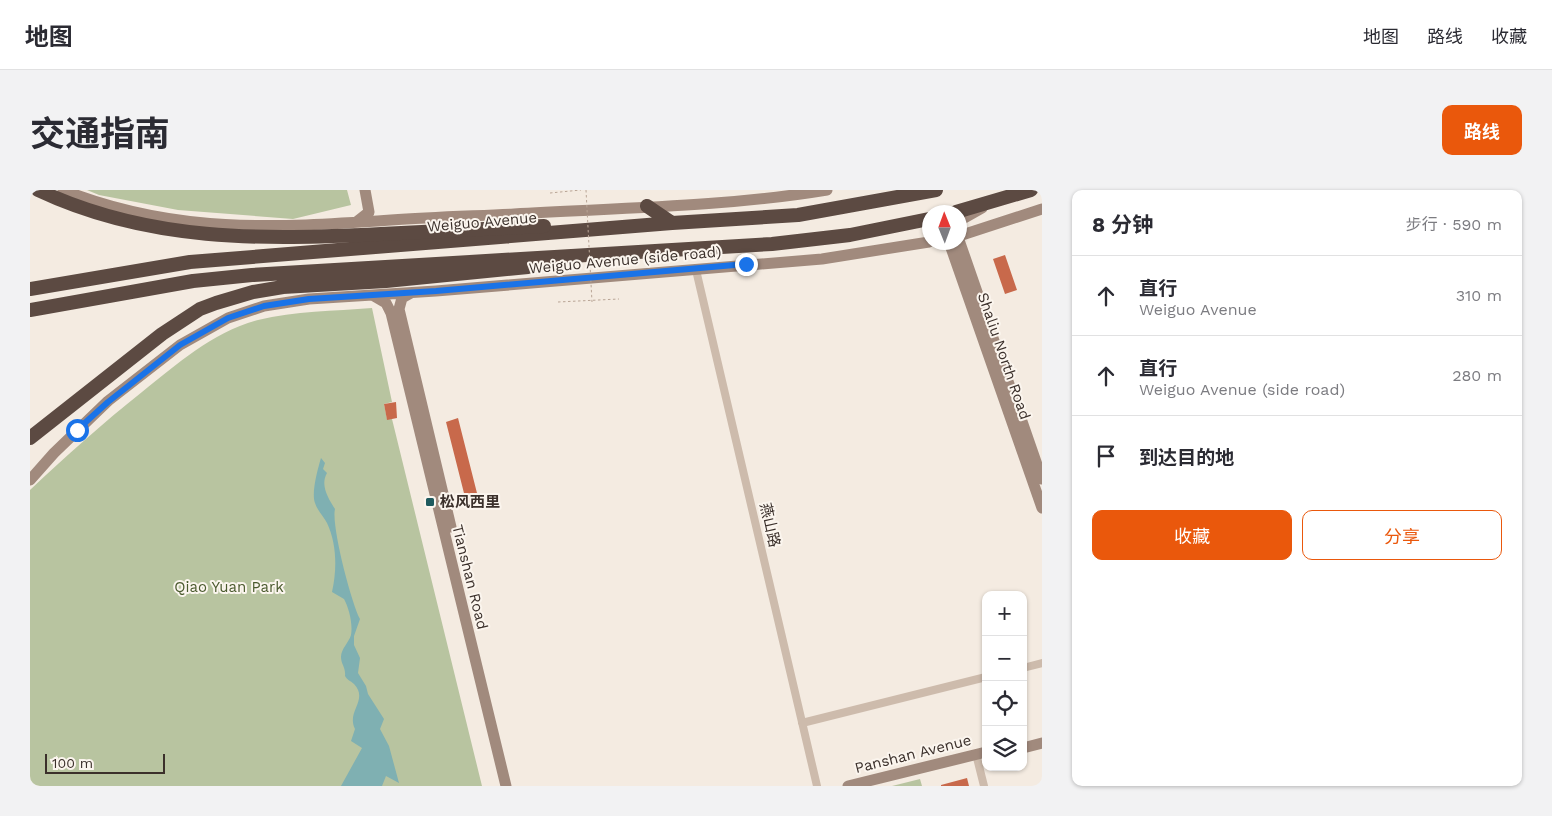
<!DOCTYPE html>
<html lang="zh">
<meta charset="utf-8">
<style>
body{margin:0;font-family:"Work Sans","Noto Sans SC",sans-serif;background:#f2f2f3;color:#2b2b33}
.controls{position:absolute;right:15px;bottom:15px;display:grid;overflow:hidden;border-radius:10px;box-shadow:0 1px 4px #0004}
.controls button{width:45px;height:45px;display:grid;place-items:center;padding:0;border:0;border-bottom:1px solid #e1e1e2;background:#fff;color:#2b2b33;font:25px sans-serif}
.compass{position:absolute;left:892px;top:15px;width:45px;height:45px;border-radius:50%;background:#fff;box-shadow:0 1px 4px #0004;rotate:359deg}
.scale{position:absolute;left:15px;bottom:12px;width:120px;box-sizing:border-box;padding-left:5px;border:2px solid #3b302b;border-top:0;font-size:14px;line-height:18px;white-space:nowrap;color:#3b302b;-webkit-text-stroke:4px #fbf5ee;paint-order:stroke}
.stop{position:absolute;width:15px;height:15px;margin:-11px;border:4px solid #1a73e8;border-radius:50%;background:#fff}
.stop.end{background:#1a73e8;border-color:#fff;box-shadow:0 1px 5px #0008}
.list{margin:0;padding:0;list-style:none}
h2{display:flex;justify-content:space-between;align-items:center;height:65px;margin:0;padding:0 20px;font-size:21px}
h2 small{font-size:16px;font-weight:400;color:#7c7c81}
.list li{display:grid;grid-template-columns:32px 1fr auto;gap:15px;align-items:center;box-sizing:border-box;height:80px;padding:0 20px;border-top:1px solid #e1e1e2}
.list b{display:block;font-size:19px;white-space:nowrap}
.list p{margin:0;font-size:16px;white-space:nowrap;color:#7c7c81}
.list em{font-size:16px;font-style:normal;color:#7c7c81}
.actions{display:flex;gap:10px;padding:15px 20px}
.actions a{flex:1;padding:11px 0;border:1px solid #ea580c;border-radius:10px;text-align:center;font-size:18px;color:#ea580c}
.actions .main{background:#ea580c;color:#fff}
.icon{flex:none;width:28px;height:28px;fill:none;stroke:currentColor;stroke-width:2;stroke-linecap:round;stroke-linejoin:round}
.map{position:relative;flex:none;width:1012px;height:596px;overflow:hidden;border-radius:10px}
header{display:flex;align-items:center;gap:30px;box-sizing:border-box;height:70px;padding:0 25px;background:#fff;border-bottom:1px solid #e1e1e2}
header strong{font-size:24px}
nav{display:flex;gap:28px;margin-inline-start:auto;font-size:18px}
.intro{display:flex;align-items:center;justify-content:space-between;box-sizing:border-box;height:120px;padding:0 30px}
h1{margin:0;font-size:35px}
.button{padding:12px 22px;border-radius:10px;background:#ea580c;color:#fff;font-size:18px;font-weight:700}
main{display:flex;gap:30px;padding:0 30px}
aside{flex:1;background:#fff;border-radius:10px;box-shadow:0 1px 4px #0004}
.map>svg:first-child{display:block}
.green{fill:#b8c4a0}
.water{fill:#7fb0b2}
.building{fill:#c8694b}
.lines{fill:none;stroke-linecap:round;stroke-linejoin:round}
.path{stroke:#b9a596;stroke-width:1;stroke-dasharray:2.5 2.5;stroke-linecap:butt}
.street{stroke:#cdbbac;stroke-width:8}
.secondary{stroke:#a18a7d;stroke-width:11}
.highway{stroke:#5c4a42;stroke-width:14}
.path-bridge{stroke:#b9a596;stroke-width:1;stroke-dasharray:2.5 2.5;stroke-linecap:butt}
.highway-bridge{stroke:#5c4a42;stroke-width:14}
.route{stroke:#1a73e8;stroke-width:6}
.poi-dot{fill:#1f5a5e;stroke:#fbf5ee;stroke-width:2}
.labels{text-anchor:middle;stroke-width:4;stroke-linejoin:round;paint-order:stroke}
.street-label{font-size:15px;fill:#3b302b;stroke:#fbf5ee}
.poi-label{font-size:15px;font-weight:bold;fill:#3b302b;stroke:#fbf5ee;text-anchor:start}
.park-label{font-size:15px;fill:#4a5a2e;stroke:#fbf5ee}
</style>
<header>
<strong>地图</strong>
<nav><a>地图</a><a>路线</a><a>收藏</a></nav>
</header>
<div class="intro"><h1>交通指南</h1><a class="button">路线</a></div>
<main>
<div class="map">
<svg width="1012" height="596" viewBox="0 0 1012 596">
<rect width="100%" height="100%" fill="#f4ebe1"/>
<path class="green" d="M57,0h260l4,15 -58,14 -115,-9 -79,-15z
M342,118l20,94 -8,2 3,15h5l90,367h-452v-296c36,-34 73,-67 112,-98 35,-28 71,-60 116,-72 37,-9 76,-9 114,-12z
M890,589l2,7h-30z"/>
<path class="water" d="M291,268l4,5 -2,6 4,4c-7,12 1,25 8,36 -4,16 16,93 25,110l-6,17v9l6,13 -2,15 8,13 2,8 16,25 -4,10 9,17 10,37 -13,-7 -4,10h-41l21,-38 -11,-7 4,-12c-9,-18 14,-29 -1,-45 -3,-3 -7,-4 -9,-8 1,-8 -4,-12 -4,-19 0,-8 8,-15 10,-22 2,-11 -2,-27 -7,-36l-12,-7c5,-22 5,-48 -5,-69 -3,-6 -10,-13 -12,-20 -4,-10 3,-35 6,-45z"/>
<path class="building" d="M975,65l12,35 -12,4 -12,-35z
M366,212l1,16 -10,2 -3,-16z
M428,228l22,87 -12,4 -22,-87z
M937,588l2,8h-28v-1z"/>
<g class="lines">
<path class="path" d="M520,3l31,-3
M528,112l61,-3"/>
<path class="street" d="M666,80l121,516
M993,478l19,-5
M772,533l184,-46
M946,564l8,32"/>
<path class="secondary" d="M33,0c112,44 211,38 328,30 41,-3 82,-4 123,-6 104,-6 210,-7 313,-24
M929,31l23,-13
M325,33l14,-11 -4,-22
M929,46l83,-27
M929,50l83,239
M919,52l93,266
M381,103l-9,5 -3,11 52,218
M344,106l12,7 5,10 115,473
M0,290l24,-27 54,-52 72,-56 48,-27 36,-12 45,-7 127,-8 386,-32 107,-17
M993,558l19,-5
M818,596l138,-34"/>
<path class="highway" d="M617,16l25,17
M926,22l75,-22
M0,99l160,-27 482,-39 126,-8 138,-25
M0,120l163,-29 59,-6 520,-31 78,-9 79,-16
M0,248l132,-104 38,-25 16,-6 37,-11 30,-5 103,-6 142,-14"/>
<path class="path-bridge" d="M556,0l6,112"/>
<path class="highway-bridge" d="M8,0c110,52 224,50 343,44 54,-3 109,-5 163,-8"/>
</g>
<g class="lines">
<path class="route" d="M47,240l31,-28 72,-57 48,-27 36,-12 45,-7 127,-8 310,-27"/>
</g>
<rect class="poi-dot" x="395" y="307" width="10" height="10" rx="2.5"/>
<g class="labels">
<g class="street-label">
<text transform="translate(452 32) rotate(-5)" y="5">Weiguo Avenue</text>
<text transform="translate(595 70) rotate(-5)" y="5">Weiguo Avenue (side road)</text>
<text transform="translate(974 166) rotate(71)" y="5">Shaliu North Road</text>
<text transform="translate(740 335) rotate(77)" y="5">燕山路</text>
<text transform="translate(440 387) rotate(76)" y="5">Tianshan Road</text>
<text transform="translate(883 564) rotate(-14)" y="5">Panshan Avenue</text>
</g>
<g class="poi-label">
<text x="410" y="317">松风西里</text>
</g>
<g class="park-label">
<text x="199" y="402">Qiao Yuan Park</text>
</g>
</g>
</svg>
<div class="controls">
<button>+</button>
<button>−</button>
<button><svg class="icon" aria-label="locate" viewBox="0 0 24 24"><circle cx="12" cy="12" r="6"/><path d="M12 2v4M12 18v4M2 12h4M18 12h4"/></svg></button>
<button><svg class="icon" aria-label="layers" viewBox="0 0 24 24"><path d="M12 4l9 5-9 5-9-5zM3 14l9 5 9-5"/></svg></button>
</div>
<svg class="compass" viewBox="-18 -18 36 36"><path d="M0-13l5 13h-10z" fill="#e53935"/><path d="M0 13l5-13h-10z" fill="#7c7c81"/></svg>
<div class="scale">100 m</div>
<div class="stop" style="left:47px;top:240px"></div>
<div class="stop end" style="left:716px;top:74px"></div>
</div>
<aside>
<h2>8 分钟<small>步行 · 590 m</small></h2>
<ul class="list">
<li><svg class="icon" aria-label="ahead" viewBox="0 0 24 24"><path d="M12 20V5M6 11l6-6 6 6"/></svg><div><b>直行</b><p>Weiguo Avenue</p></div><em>310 m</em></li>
<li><svg class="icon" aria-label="ahead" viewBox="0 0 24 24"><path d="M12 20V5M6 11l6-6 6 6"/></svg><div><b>直行</b><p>Weiguo Avenue (side road)</p></div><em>280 m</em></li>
<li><svg class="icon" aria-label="arrive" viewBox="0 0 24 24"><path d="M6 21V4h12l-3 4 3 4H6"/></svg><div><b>到达目的地</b></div></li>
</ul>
<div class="actions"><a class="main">收藏</a><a>分享</a></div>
</aside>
</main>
